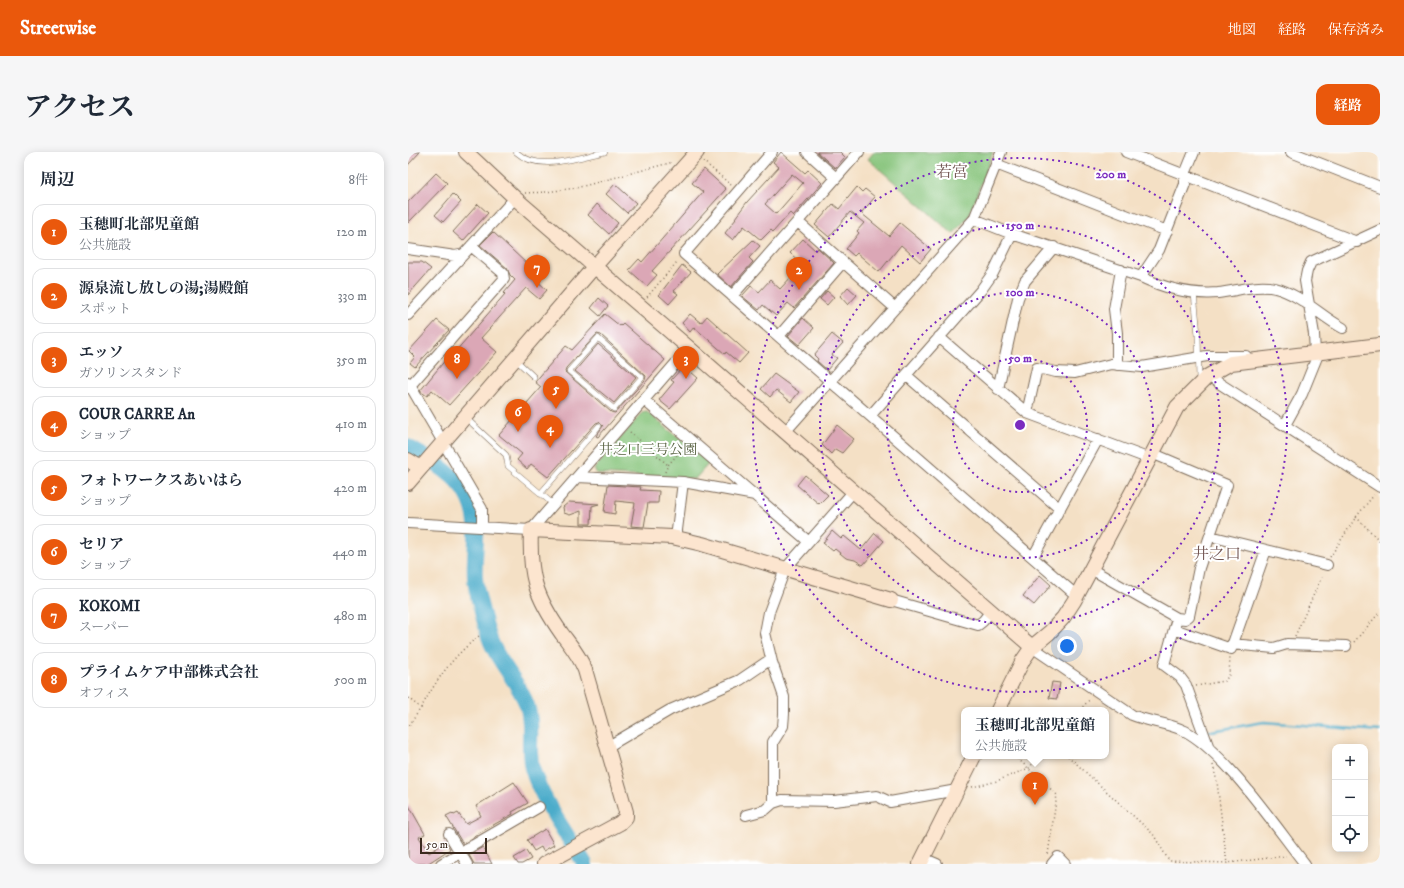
<!DOCTYPE html>
<html lang="ja">
<meta charset="utf-8">
<style>
body{margin:0;font-family:"IM FELL DW Pica","Noto Serif JP",serif;background:#f6f6f7;color:#1f2937}
.controls{position:absolute;right:12px;bottom:12px;display:grid;overflow:hidden;border-radius:8px;box-shadow:0 2px 10px #0003}
.controls button{width:36px;height:36px;display:grid;place-items:center;padding:0;border:0;border-bottom:1px solid #e0e1e3;background:#fff;color:#1f2937;font:20px sans-serif}
.scale{position:absolute;left:12px;bottom:10px;width:67px;box-sizing:border-box;padding-left:4px;border:2px solid #3b2a1e;border-top:0;font-size:11px;line-height:14px;white-space:nowrap;color:#3b2a1e;-webkit-text-stroke:3px #fff;paint-order:stroke}
.you{position:absolute;left:659px;top:494px;width:14px;height:14px;margin:-10px;border:3px solid #fff;border-radius:50%;background:#1a73e8;box-shadow:0 0 0 6px #1a73e833}
.badge{display:grid;place-items:center;width:26px;height:26px;border-radius:50%;background:#ea580c;color:#fff;font-size:13px;font-weight:700}
.pin{position:absolute;translate:-50% -33px;filter:drop-shadow(0 1px 2px #0008)}
.pin::after{content:'';position:absolute;top:21px;width:14px;height:12px;background:inherit;clip-path:polygon(0 0,100% 0,50% 100%)}
.popup{position:absolute;left:553px;top:555px;width:148px;height:52px;box-sizing:border-box;display:grid;place-content:center;border-radius:8px;background:#fff;filter:drop-shadow(0 1px 3px #0005);font-size:13px;white-space:nowrap;color:#747a83}
.popup b{font-size:15px;color:#1f2937}
.popup::after{content:'';position:absolute;left:50%;top:100%;margin-left:-8px;border:8px solid transparent;border-top-color:#fff}
.list{margin:0;padding:0;list-style:none}
h2{display:flex;justify-content:space-between;align-items:center;height:52px;margin:0;padding:0 16px;font-size:17px}
h2 small{font-size:13px;font-weight:400;color:#747a83}
.list li{display:grid;grid-template-columns:26px 1fr auto;gap:12px;align-items:center;box-sizing:border-box;height:56px;margin:0 8px 8px;padding:0 8px;border:1px solid #e0e1e3;border-radius:12px}
.list b{display:block;font-size:15px;white-space:nowrap}
.list p{margin:0;font-size:13px;white-space:nowrap;color:#747a83}
.list em{font-size:13px;font-style:normal;color:#747a83}
.icon{flex:none;width:22px;height:22px;fill:none;stroke:currentColor;stroke-width:2;stroke-linecap:round;stroke-linejoin:round}
.map{position:relative;flex:none;width:972px;height:712px;overflow:hidden;border-radius:12px}
header{display:flex;align-items:center;gap:24px;box-sizing:border-box;height:56px;padding:0 20px;background:#ea580c;color:#fff}
header strong{font-size:19px}
nav{display:flex;gap:22px;margin-inline-start:auto;font-size:14px}
.intro{display:flex;align-items:center;justify-content:space-between;box-sizing:border-box;height:96px;padding:0 24px}
h1{margin:0;font-size:28px}
.button{padding:10px 18px;border-radius:12px;background:#ea580c;color:#fff;font-size:14px;font-weight:700}
main{display:flex;gap:24px;padding:0 24px}
aside{flex:1;background:#fff;border-radius:12px;box-shadow:0 2px 10px #0003}
.map>svg:first-child{display:block}
.green{fill:#87c47b;stroke:#61774c}
.lines{fill:none;stroke-linecap:round;stroke-linejoin:round}
.stream{stroke:#4bacca;stroke-width:2.5}
.river{stroke:#4bacca;stroke-width:16}
.building{fill:#dba7b6;fill-rule:evenodd}
.lane-casing{stroke:#7c6a58;stroke-width:6}
.street-casing{stroke:#7c6a58;stroke-width:12}
.secondary-casing{stroke:#7c6a58;stroke-width:16}
.path{stroke:#7c6a58;stroke-width:1.5;stroke-dasharray:1 3;stroke-linecap:butt}
.lane{stroke:#fff;stroke-width:5}
.street{stroke:#fff;stroke-width:10}
.secondary{stroke:#fce5cf;stroke-width:14}
.ring{fill:none;stroke:#7b2cbf;stroke-width:2;stroke-dasharray:2 4}
.labels{text-anchor:middle;stroke-width:4;stroke-linejoin:round;paint-order:stroke}
.park-label{font-size:14px;fill:#56603f;stroke:#fff}
.quarter-label{font-size:16px;fill:#735653;stroke:#fff}
.centre{fill:#7b2cbf;stroke:#fff;stroke-width:2}
.ring-label{font-size:12px;text-anchor:middle;font-weight:bold;fill:#7b2cbf;stroke:#fff;stroke-width:4;stroke-linejoin:round;paint-order:stroke}
</style>
<header>
<strong>Streetwise</strong>
<nav><a>地図</a><a>経路</a><a>保存済み</a></nav>
</header>
<div class="intro"><h1>アクセス</h1><a class="button">経路</a></div>
<main>
<aside>
<h2>周辺<small>8件</small></h2>
<ul class="list">
<li><span class="badge">1</span><div><b>玉穂町北部児童館</b><p>公共施設</p></div><em>120 m</em></li>
<li><span class="badge">2</span><div><b>源泉流し放しの湯;湯殿館</b><p>スポット</p></div><em>330 m</em></li>
<li><span class="badge">3</span><div><b>エッソ</b><p>ガソリンスタンド</p></div><em>350 m</em></li>
<li><span class="badge">4</span><div><b>COUR CARRE An</b><p>ショップ</p></div><em>410 m</em></li>
<li><span class="badge">5</span><div><b>フォトワークスあいはら</b><p>ショップ</p></div><em>420 m</em></li>
<li><span class="badge">6</span><div><b>セリア</b><p>ショップ</p></div><em>440 m</em></li>
<li><span class="badge">7</span><div><b>KOKOMI</b><p>スーパー</p></div><em>480 m</em></li>
<li><span class="badge">8</span><div><b>プライムケア中部株式会社</b><p>オフィス</p></div><em>500 m</em></li>
</ul>
</aside>
<div class="map">
<svg width="972" height="712" viewBox="0 0 972 712">
<rect width="100%" height="100%" fill="#fff"/>
<filter id="ink" filterUnits="userSpaceOnUse"><feTurbulence type="fractalNoise" baseFrequency=".025" numOctaves="2"/><feDisplacementMap in="SourceGraphic" scale="8" xChannelSelector="R" yChannelSelector="G"/><feConvolveMatrix kernelMatrix="1 2 1 2 8 2 1 2 1" color-interpolation-filters="sRGB"/></filter>
<filter id="wash" filterUnits="userSpaceOnUse"><feTurbulence type="fractalNoise" baseFrequency=".012" numOctaves="4" result="noise"/><feDisplacementMap in="SourceGraphic" scale="16" xChannelSelector="R" yChannelSelector="G"/><feGaussianBlur stdDeviation="0.9" result="paint"/><feColorMatrix in="noise" values="0 0 0 0 0 0 0 0 0 0 0 0 0 0 0 0 0 1.4 0 .05"/><feComposite in="paint" operator="in"/></filter>
<g filter="url(#wash)">
<rect width="100%" height="100%" fill="#f4e0c5"/>
<path class="green" d="M466,0h119l-24,64 -16,18 -85,-75z
M235,260h4l62,51 -14,16 -98,-5 -3,-5z"/>
<g class="lines">
<path class="stream" d="M798,580l58,-10 116,9"/>
<path class="river" d="M0,295c20,12 47,26 59,47 16,27 6,54 8,83 1,17 8,37 12,53 7,29 30,48 40,75 7,21 0,43 5,63 9,31 36,68 53,96"/>
</g>
<g id="blocks">
<path class="building" d="M0,0h12l-12,13z
M373,0l24,21 3,-3 14,13 -29,33 -3,-3 -17,19 -2,-2 -10,10 -17,-14 -11,14 -8,-7 11,-14 -1,-1 12,-16 32,-35 -6,-5zM384,22l11,9 -27,31 -11,-10z
M409,0h23l5,5 -10,11z
M296,17l22,20 -74,82 5,4 -10,11 -18,-16 10,-11 3,3 61,-70 -11,-9z
M28,21l11,10 -39,40v-21z
M207,32l21,19 -9,10 -21,-19z
M449,35l5,5 3,-3 10,8 -14,16 28,23 11,-13 31,26 -11,13 -19,-17 -22,27 -22,-19 -3,3 -8,-7 13,-16 -2,-2 7,-8 -14,-11 -21,25 -14,-12 18,-21 6,5z
M45,42l8,8 -18,20 -8,-7z
M70,52l10,9 -25,28 -10,-9z
M189,52l21,19 -9,11 -21,-19z
M85,80l35,33 9,-10 8,8 -12,14 14,13 -8,9 -13,-11 -45,50 16,14 -48,53 -17,-15 -5,6 -7,-5 22,-27 11,-13 2,1 50,-58 -1,-1 11,-13 -5,-5 -3,-7 -27,-23z
M395,87l13,12 2,-3 16,15 -40,45 -6,-5 -12,13 -13,-11 -4,5 -17,-14 9,-10 8,6 11,-12 10,9 13,-14 3,2 9,-10 -15,-14z
M345,88l7,6 -11,12 4,4 -22,25 -14,-13z
M0,110h14l9,7 -23,26z
M274,113l9,7 -17,19 4,3 -9,10 -10,-9z
M440,135l9,8 -9,10 -8,-9z
M419,139l7,6 -7,8 -7,-6z
M191,146l9,8 -8,10 -9,-8z
M197,162l15,12 3,-3 42,37 -67,77 -2,-1 7,-10 -4,-4 -3,1 -48,54 -17,-13 -4,5 -10,-9 5,-6 -23,-19 42,-48 -6,-5 5,-6 26,-30 6,4zM189,182l4,1 45,41 -1,4 -30,33 -4,-1 -46,-40 1,-4z
M282,162l11,9 6,-7 41,37 -9,10 -13,-11 -1,2 -31,-27 -4,5 -8,-9z
M395,166l11,10 -15,17 -11,-9z
M29,168l12,10 -34,37 -5,-4 5,-6 -6,-6z
M424,182l11,9 -11,12 5,3 -10,12 -10,-9 1,-2 -4,-4z
M190,192l38,33 -22,26 -39,-32z
M276,214l14,12 -28,31 -11,-9 15,-18 -3,-2z
M366,222l25,18 -8,10 -15,-12 -6,7 -9,-8z
M429,273l17,14 -12,14 -7,-4 -4,5 -9,-9z
M397,323l23,20 -9,9 -22,-19z
M200,333l33,2 -1,3 19,1 -1,12h-10l-4,24 -13,-1 4,-23 -19,-2 -1,13 -11,-2z
M161,350l30,2 -7,2 -1,18h-10v-13l-11,4 -6,-2 -1,-6z
M424,379l9,8 3,-3 17,14 14,-17 9,8 -21,24 -8,-5 -9,-2 -11,-9 -2,2 -10,-8z
M632,423l11,10 -17,20 -11,-9z
M644,530l8,1 -3,16 -8,-1z
M106,630l14,21 -16,9 1,2 -36,20v1l-14,9 -17,-28 6,-3 2,2 4,-2 8,11 15,-8 -5,-10z
M0,652l17,30 -6,3 10,16 17,-11 4,7 -23,15h-19z
M137,677l9,16 -11,6 -2,-4 -7,4 -7,-11z
M75,695l9,17h-18l-5,-9z
M118,699l5,8 -9,5h-4l-4,-6z"/>
</g>
</g>
<g filter="url(#ink)">
<use href="#blocks" fill-opacity="0" stroke="#7c6a58" stroke-width="1"/>
<g class="lines">
<defs>
<path id="lane" d="M108,0c23,21 62,5 89,0
M786,141l4,42 1,45
M190,186l44,39 -28,32 -45,-38z
M108,208l18,17
M58,266l40,37 2,11 45,38
M132,342l59,-68"/>
<path id="street" d="M364,0l-88,102 393,342
M399,0l29,26
M718,0l231,90
M883,0l89,35
M588,12l171,67
M566,67l38,15 129,43 18,-27 26,-66v-10l9,-22
M390,70l97,86
M0,97l47,7 9,-2
M733,125c23,11 51,18 77,16 19,-2 38,-9 57,-5 27,7 45,28 68,40
M324,144l127,-144
M0,163l107,-117
M371,184l64,-74
M531,185l88,76 123,46
M907,201l-1,-19 -9,-53 2,-10 4,-9 69,-32
M709,213v-32l-3,-24 7,-39
M498,223l154,134
M800,224l172,111
M0,230l74,127v17
M0,236l96,-109 -1,-6 -32,-27
M590,237l20,-91 7,-17 29,-34
M236,248l165,142
M619,261l10,-45 19,4 19,1 36,-9 31,3 65,-11h39
M462,264l111,-126 12,-17 19,-39
M877,273l17,-31 17,-42
M377,280l189,-213 27,-67
M746,302l73,31 -28,83 -10,48 -4,3 -8,-1
M169,325l106,5 72,13
M0,371l123,7 158,-182
M802,384l117,29
M268,386l7,-56
M625,405l65,-118
M683,417l86,49 -13,47 16,12 6,8 23,63
M483,448l87,25 5,-4 8,-10
M766,477l57,20 35,-99
M824,492l42,4 13,-4 59,2
M624,495l100,68c17,7 37,8 53,16 41,22 90,95 120,133
M199,595l63,-37 70,-30 31,-21
M365,651v-61l10,-16 1,-12v-17l-12,-35 -7,-29 4,-21 16,-43 68,-77
M338,663l19,-5 8,-7 9,-3 52,1 43,-5 13,6 67,-12
M41,682l18,30
M515,706l14,6
M33,712l98,-57
M644,712l6,-7 7,7"/>
<path id="secondary" d="M58,0l49,46 174,150 343,299
M0,308l13,8
M0,331l186,-216 103,-115
M590,558l25,-50 9,-13 18,-15 13,-14 11,-17 103,-194 31,-31 23,-13 149,-18
M136,712l76,-41 6,-6v-5l-41,-142c-6,-15 -14,-24 -23,-36 -27,-38 -33,-59 -31,-104l141,7 30,7 189,56
M512,712l54,-108"/>
</defs>
<use href="#lane" class="lane-casing"/>
<use href="#street" class="street-casing"/>
<use href="#secondary" class="secondary-casing"/>
<path class="path" d="M295,9l28,24
M117,41l21,-1 30,-4 97,-26
M239,145l30,-35
M222,280l38,33
M257,320l3,-7 16,-18
M948,365l24,24
M922,405l26,-40 18,-22
M887,484l28,-62
M946,490l26,-30
M788,534l28,-5 5,-5 1,-19
M0,546l13,10 -13,19
M13,556c16,-29 32,-52 58,-72
M672,558l10,-11
M607,604l42,39 -9,59
M660,604l85,78 16,27 58,2 59,-7
M805,613l4,17 10,82
M564,635l22,-5 35,-14 10,-12"/>
<use href="#lane" class="lane"/>
<use href="#street" class="street"/>
<use href="#secondary" class="secondary"/>
</g>
</g>
<g class="ring">
<circle cx="612" cy="273" r="67"/>
<circle cx="612" cy="273" r="133"/>
<circle cx="612" cy="273" r="200"/>
<circle cx="612" cy="273" r="267"/>
</g>
<g class="labels">
<g class="park-label">
<text x="240" y="302">井之口三号公園</text>
</g>
<g class="quarter-label">
<text x="544" y="25">若宮</text>
<text x="809" y="407">井之口</text>
</g>
</g>
<circle cx="612" cy="273" r="6" class="centre"/>
<g class="ring-label">
<text x="703" y="26">200 m</text>
<text x="612" y="77">150 m</text>
<text x="612" y="144">100 m</text>
<text x="612" y="210">50 m</text>
</g>
</svg>
<div class="controls">
<button>+</button>
<button>−</button>
<button><svg class="icon" aria-label="locate" viewBox="0 0 24 24"><circle cx="12" cy="12" r="6"/><path d="M12 2v4M12 18v4M2 12h4M18 12h4"/></svg></button>
</div>
<div class="scale">50 m</div>
<div class="you"></div>
<div class="pin badge" style="left:627px;top:653px">1</div>
<div class="popup"><b>玉穂町北部児童館</b>公共施設</div>
<div class="pin badge" style="left:391px;top:138px">2</div>
<div class="pin badge" style="left:278px;top:227px">3</div>
<div class="pin badge" style="left:142px;top:296px">4</div>
<div class="pin badge" style="left:148px;top:257px">5</div>
<div class="pin badge" style="left:110px;top:280px">6</div>
<div class="pin badge" style="left:129px;top:136px">7</div>
<div class="pin badge" style="left:49px;top:227px">8</div>
</div>
</main>
